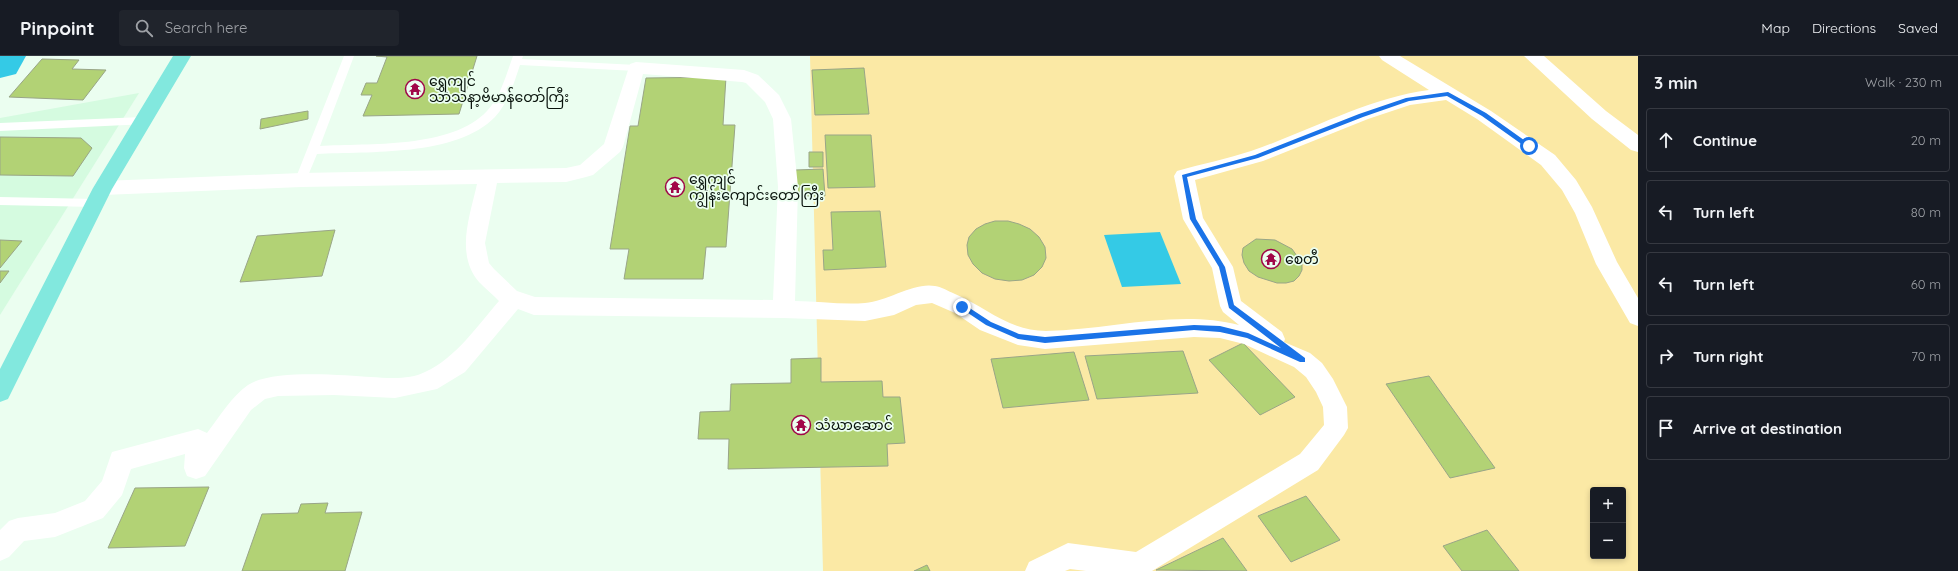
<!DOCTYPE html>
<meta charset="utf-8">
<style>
body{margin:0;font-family:Quicksand,"Noto Sans Myanmar",sans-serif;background:#20242c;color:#f1f3f6}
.controls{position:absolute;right:12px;bottom:12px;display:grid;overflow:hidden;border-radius:4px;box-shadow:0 2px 6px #0003}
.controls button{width:36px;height:36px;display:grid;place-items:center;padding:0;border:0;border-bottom:1px solid #363941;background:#171b24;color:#f1f3f6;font:20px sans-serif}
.stop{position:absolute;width:12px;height:12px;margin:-9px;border:3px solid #1a73e8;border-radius:50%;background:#fff}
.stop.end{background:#1a73e8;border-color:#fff;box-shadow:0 1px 4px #0008}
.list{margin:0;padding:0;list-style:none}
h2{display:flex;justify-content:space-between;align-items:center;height:52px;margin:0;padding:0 16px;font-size:17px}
h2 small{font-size:13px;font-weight:400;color:#9ea1a6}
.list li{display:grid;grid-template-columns:26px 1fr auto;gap:12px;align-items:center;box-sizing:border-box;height:64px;margin:0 8px 8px;padding:0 8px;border:1px solid #363941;border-radius:4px}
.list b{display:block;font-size:15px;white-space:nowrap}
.list em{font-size:13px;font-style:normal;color:#9ea1a6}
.icon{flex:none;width:22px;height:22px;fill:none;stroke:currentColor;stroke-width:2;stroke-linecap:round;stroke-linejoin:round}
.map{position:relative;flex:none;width:1638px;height:515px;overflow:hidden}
header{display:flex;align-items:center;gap:24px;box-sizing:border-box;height:56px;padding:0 20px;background:#171b24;border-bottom:1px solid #363941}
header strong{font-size:19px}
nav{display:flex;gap:22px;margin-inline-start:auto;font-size:14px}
.search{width:280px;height:36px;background:#20242c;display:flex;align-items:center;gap:10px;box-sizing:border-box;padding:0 14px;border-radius:4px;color:#9ea1a6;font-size:15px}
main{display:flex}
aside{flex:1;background:#171b24}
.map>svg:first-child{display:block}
.built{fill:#d5fbe0}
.green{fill:#fbe9a5;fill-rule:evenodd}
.water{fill:#34cae6}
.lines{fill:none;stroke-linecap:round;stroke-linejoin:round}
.river{fill:#34cae6;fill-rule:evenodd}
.building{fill:#b2d275;stroke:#99a587}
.service{fill:#fff;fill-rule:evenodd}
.minor{fill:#fff;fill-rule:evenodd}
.primary{fill:#82e8de;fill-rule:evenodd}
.route{fill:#1a73e8}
.labels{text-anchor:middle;stroke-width:3.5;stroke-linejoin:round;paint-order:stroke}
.poi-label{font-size:14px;fill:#08120b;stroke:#ebfef0;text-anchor:start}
</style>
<header>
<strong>Pinpoint</strong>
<div class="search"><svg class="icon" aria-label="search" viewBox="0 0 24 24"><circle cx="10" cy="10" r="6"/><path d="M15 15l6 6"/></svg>Search here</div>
<nav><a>Map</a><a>Directions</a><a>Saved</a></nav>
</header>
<main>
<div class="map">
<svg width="1638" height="515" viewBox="0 0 1638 515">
<rect width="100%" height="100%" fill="#ebfef0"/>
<path class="built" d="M139,37l-139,222v-197z"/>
<path class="green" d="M810,0h828v515h-815zM1593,434h30v66h-30z"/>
<path class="water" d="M1160,176l21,52 -59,3 -18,-52z"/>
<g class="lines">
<path class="river" d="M0,0h26l-10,18 -16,4z"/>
</g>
<path class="building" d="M376,0h101l-18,58 -96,2 9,-21h-11l5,-12h11l10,-26z
M42,3l37,1 -7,9 34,1 -23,30 -74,-3z
M864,12l5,46 -54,1 -3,-45z
M726,21l-3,48h12l-9,122h-20l-3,32h-79l5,-30h-19l20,-123h8l8,-48z
M308,55v8l-48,10 1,-10z
M825,79h46l4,52 -47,1z
M0,81l81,1 11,10 -19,28 -73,-1z
M809,96h14v15h-14z
M823,113l2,27h-29l-1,-26z
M880,155l6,56 -62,3 -1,-20h10l-2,-38z
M995,165h13l11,3 11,5 9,8 6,10 1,11 -4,9 -8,8 -12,5 -13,1 -14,-2 -13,-6 -9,-9 -5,-9 -1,-10 2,-8 7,-8 9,-5z
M335,174l-13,46 -82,6 17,-46z
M1256,183l19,1 17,9 10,14v7l-3,6 -5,5 -8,2h-9l-19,-6 -9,-6 -5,-8 -2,-8 1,-7z
M0,184l22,1 -22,27z
M0,215h9l-9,12z
M1243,287l52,54 -35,18 -51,-55z
M1183,295l15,42 -101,6 -12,-43z
M1074,296l15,48 -86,8 -12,-49z
M821,302v24l61,-1 1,16h17l5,46 -18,1 1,22 -160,3 1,-30h-31l2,-27 30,-1 1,-27 60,-1v-24z
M1429,320l66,92 -45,10 -64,-94z
M209,431l-24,59 -77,2 27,-60z
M1306,440l34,44 -49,22 -33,-46z
M328,447l-3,10 37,-1 -17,59h-103l20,-57 36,-1 3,-9z
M1487,474l32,41h-57l-19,-25z
M1223,482l24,33 -91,-1z
M927,509l3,6h-16z"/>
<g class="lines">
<path class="service" d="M344,0h10l-34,90c48,-3 132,3 167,-35 14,-15 19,-36 26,-55h10l-1,3 114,6 5,3 -5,3 -116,-6c-6,18 -12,38 -25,52 -39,40 -126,34 -178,37l-12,29h-8l-2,-3z
M143,61l4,1 1,3 -1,3 -147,7v-8z
M0,141l96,2 4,1 2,3 -2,3 -4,1 -96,-2z"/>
<path class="minor" d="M1379,0h21l91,55 64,44 21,25 16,27 25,55 21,36v28l-8,-3 -34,-59 -21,-51 -13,-23 -21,-25 -64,-46 -31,-19 -36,5 -42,14 -105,42 -68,19 8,38 30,49 8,34 41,31 3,7 -1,3 26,11 12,10 11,16 14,28 1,21 -4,7 -26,35 -166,101h-66l-16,-2 -5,2h-40l4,-9 39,-19 68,9 164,-98 24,-29 -1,-18 -7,-15 -10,-15 -12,-10 -50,-23 -24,-6 -26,-1 -149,12 -27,-4 -38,-15 -25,-17 -23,-10 -16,2 -22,10 -29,6 -81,-3 -250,-3 -16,-6 -53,63 -28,17 -42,9 -61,-3 -56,1 -13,3 -14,11 -46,66 -9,3 -9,-3 -3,-8 1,-14 -54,15 -9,26 -19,23 -48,19 -31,4 -15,16 -9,4v-31l9,-9 9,-3 37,-5 30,-12 17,-20 10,-29 86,-23 9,4c13,-17 24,-36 41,-48 23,-16 95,-10 123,-8 17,1 39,3 54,-5 31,-14 52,-46 74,-71 -6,-6 -14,-13 -20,-19 -24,-28 -9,-66 -2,-98l-176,3 -198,8 -7,-2 -3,-5 3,-5 7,-2 198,-8 265,-5 14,-3 24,-21 26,-80 6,-2 108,8 14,5 21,20 12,24 7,68 -3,114c23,0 47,4 70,2 23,-2 49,-21 70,-17 7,1 13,5 20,8 31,13 54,37 91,37 63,-1 131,-22 193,-6l-16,-13 -3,-6 -8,-38 -29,-49 -9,-43 3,-5c24,-7 50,-12 74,-20 59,-20 116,-53 178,-61l-47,-30zM643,18l99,8 4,1 19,19 8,17 5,68 -5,113 -238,-3 -18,-6 -23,-22 -5,-6 -4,-20 12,-60 69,-1 20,-5 7,-2 27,-23 3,-5z
M1524,0h20l62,55 32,24v17l-7,-2 -39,-31z"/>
<path class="primary" d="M173,0h18l-79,133 -104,210 -8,3v-33l93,-181z"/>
</g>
<path class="route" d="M1448,36l38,21 45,32v3h-4l-45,-32 -35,-20 -38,5 -46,16 -105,41 -71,19 9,42 29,48 9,38 71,53v4h-5l-53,-24 -27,-6 -26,-2 -149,13 -27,-4 -32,-14 -27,-18 3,-3 3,1 26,17 28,12 26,3 149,-12 26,1 28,7 33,15 -52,-40 -10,-41 -29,-48 -8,-44 73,-20 104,-41 47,-16z"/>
<defs>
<symbol id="temple-ring" viewBox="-11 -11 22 22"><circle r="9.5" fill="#ebfef0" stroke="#a00648" stroke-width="1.5"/><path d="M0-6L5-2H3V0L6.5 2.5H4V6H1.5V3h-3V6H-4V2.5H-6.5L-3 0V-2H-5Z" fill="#a00648"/></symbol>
</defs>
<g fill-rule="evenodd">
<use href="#temple-ring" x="404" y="22" width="22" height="22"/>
<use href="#temple-ring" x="664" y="120" width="22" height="22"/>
<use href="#temple-ring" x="1260" y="192" width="22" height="22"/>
<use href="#temple-ring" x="790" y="358" width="22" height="22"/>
</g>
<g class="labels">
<g class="poi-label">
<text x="429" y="30">ရွှေကျင်<tspan x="429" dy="16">သာသနာ့ဗိမာန်တော်ကြီး</tspan></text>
<text x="689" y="128">ရွှေကျင်<tspan x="689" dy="16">ကျွန်းကျောင်းတော်ကြီး</tspan></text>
<text x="1285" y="208">စေတီ</text>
<text x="815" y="374">သံဃာဆောင်</text>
</g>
</g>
</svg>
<div class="controls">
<button>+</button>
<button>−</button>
</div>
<div class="stop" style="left:1529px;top:90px"></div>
<div class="stop end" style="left:962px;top:251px"></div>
</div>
<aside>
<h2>3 min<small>Walk · 230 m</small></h2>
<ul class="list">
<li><svg class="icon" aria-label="ahead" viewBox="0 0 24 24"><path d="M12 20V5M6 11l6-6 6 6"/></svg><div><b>Continue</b></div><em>20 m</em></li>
<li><svg class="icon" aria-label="left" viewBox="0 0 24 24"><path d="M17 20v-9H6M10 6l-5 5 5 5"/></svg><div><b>Turn left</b></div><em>80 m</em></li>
<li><svg class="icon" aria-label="left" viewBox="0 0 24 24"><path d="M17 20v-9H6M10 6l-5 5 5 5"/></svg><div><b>Turn left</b></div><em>60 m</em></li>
<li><svg class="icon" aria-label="right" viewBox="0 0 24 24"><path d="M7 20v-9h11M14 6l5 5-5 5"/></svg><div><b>Turn right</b></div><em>70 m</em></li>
<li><svg class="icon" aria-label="arrive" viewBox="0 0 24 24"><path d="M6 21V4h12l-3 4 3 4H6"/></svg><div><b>Arrive at destination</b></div></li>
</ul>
</aside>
</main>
